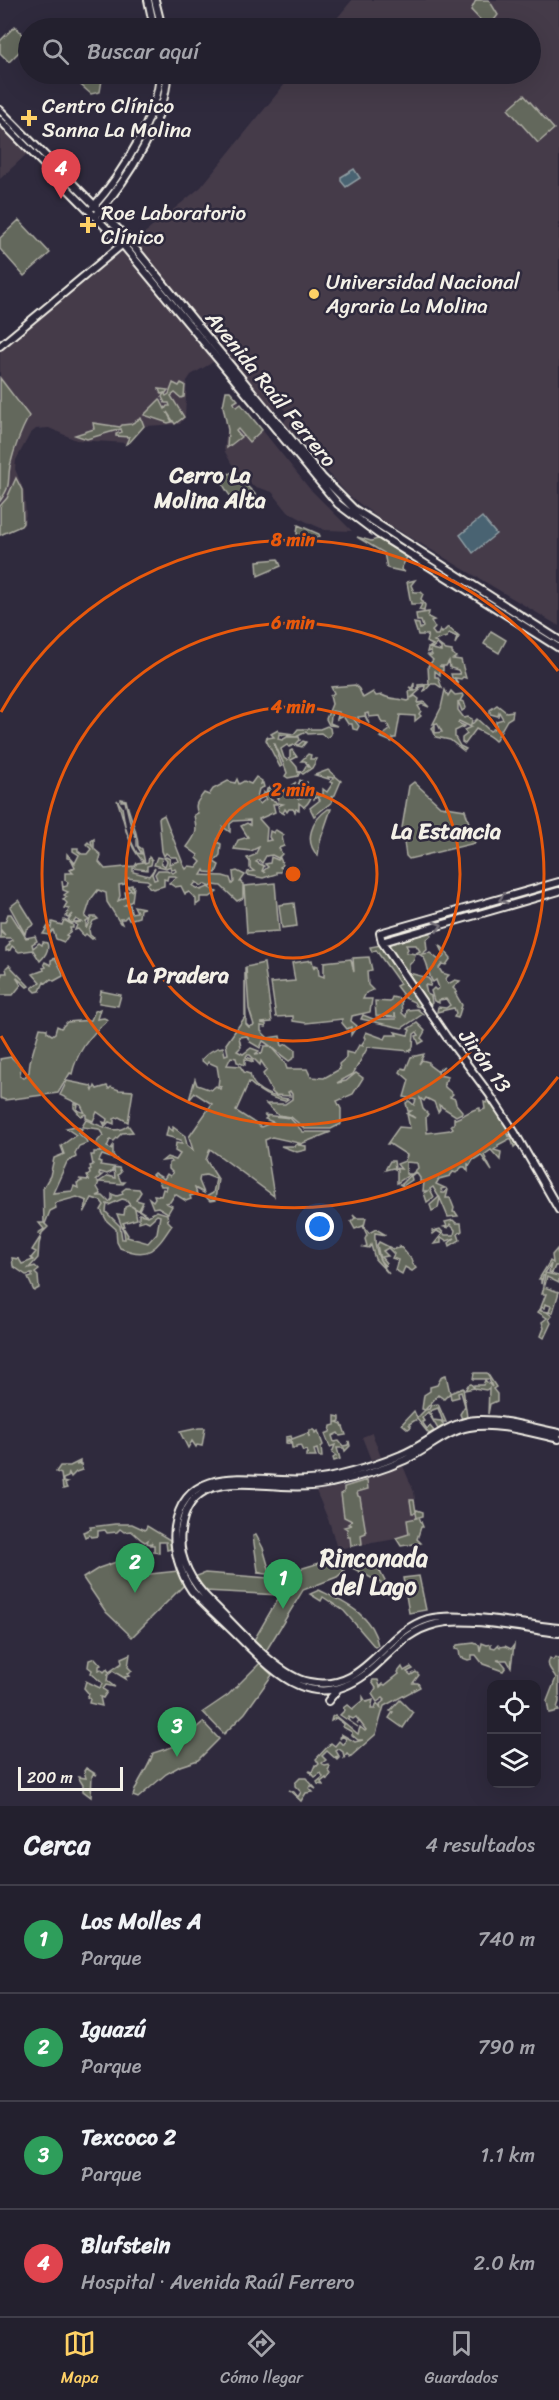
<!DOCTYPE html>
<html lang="es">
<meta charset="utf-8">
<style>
body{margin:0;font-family:Sriracha,sans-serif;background:#2f2d3a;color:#f1f3f6}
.controls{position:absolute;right:18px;bottom:18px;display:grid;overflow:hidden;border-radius:12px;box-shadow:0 6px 24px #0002}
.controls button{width:54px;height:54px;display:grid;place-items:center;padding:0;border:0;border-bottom:2px solid #403e4a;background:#23202e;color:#f1f3f6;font:30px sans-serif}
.scale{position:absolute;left:18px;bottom:15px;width:105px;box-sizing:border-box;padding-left:6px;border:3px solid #f4f1e8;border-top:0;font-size:16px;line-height:21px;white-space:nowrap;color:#f4f1e8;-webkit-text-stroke:4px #2f2a3d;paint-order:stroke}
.you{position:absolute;left:320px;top:1227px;width:21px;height:21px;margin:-15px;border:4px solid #fff;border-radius:50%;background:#1a73e8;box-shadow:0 0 0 9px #1a73e833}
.badge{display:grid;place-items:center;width:39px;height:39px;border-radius:50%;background:#ffd166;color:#fff;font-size:20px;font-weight:700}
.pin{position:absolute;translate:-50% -50px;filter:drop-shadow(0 2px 3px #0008)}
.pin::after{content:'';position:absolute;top:32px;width:21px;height:18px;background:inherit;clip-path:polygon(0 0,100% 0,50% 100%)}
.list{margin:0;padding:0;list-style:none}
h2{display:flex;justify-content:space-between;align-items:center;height:78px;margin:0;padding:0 24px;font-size:26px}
h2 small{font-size:20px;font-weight:400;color:#a3a3aa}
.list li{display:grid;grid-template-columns:39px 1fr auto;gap:18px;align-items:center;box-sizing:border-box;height:108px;padding:0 24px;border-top:2px solid #403e4a}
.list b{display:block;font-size:22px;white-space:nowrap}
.list p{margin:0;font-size:20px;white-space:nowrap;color:#a3a3aa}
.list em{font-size:20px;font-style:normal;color:#a3a3aa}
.icon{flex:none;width:33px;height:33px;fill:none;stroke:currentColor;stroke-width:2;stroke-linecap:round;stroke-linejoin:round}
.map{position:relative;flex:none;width:559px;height:1806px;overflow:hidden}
.search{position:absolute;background:#23202e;box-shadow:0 6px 24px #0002;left:18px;right:18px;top:18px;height:66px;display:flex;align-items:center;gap:15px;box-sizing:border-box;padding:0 21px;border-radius:33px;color:#a3a3aa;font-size:22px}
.sheet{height:510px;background:#23202e}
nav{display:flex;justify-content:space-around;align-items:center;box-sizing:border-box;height:84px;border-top:2px solid #403e4a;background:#23202e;font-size:16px;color:#a3a3aa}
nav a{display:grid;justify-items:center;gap:3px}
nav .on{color:#ffd166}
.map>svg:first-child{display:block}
.built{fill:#443a4a}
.green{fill:#64685b;stroke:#acaca2;stroke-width:1.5;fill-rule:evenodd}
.water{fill:#4a6372;stroke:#8e9ca1;stroke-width:1.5}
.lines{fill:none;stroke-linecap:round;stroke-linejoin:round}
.secondary-casing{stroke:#f4f1e8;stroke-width:10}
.secondary{stroke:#2f2a3d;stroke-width:6}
.oneway{stroke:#747079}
.ring{fill:none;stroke:#e8590c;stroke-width:3}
.poi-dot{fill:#ffd166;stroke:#2f2a3d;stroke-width:2}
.labels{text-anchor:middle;stroke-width:5;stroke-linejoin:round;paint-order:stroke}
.poi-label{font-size:21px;fill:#f4f1e8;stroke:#2f2a3d;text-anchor:start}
.street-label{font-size:21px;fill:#f4f1e8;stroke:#2f2a3d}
.neighbourhood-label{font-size:22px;font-weight:bold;fill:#f4f1e8;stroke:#2f2a3d}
.quarter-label{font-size:24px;font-weight:bold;fill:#f4f1e8;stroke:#2f2a3d}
.centre{fill:#e8590c;stroke:#2f2a3d;stroke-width:3}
.ring-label{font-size:18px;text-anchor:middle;font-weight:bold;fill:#e8590c;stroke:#2f2a3d;stroke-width:5;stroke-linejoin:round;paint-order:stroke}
</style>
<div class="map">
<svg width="559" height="1806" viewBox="0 0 559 1806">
<rect width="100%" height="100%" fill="#2f2a3d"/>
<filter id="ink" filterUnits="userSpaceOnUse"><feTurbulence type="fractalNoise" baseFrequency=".0167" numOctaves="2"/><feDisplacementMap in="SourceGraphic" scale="12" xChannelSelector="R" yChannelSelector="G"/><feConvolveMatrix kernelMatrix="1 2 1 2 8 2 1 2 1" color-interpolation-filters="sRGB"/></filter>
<g filter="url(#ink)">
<path class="built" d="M352,0h207v626l-178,-106 -33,-25 -64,-72 4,-8 -5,-8 -9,3 -50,-54 -33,19 -4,6 -2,36 -5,7 -35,2 -17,17 -52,-3 -27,-12 -13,1 -6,5 -14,26 -1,9 9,22 2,23 -2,11 -24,11v-185l201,-164 92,-113h237v-46h-201z
M0,125l28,28 -28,26z
M230,390l79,98 43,43 -27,-1 -20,-9 -17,-9 -16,-20 -19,-6 -22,-23 -7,-13 3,-20 -5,-24 4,-15z
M372,1433l9,24 -10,3 -9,-23z
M403,1466l11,26 6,43 -83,14 -7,-25 -14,-33 34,-6z"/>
<path class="green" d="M476,0h13l9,15 -10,13 -17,-18z
M15,26l13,14v3l-19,19 -9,-9v-12z
M68,74h35l-3,18 -9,2z
M524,95l30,34 -16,14 -30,-34z
M19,220l31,33 -26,23 -24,-27v-11z
M0,378l29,38c-8,15 -15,33 -19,50 -3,17 2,18 -10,35z
M173,383l6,3 2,-3 4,2 -1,12 -3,1 -6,-5 -4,3 13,21 -9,7 -8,-12 5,10 -4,1 -24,-8 16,-16 5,10 2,-3h3l-1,-3h-4l-3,-6 2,-4 -3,1 -2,-5 9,1 -3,4 1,2 3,-2z
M226,391h4l8,9 -5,3 4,4 4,-3 21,26 -13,12 -11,-13 -2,2 5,6 -14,11 1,-18 -5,-24z
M141,418l3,8 -14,16 -4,2 3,-7 -13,-1v-2l6,-2 -1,-3 -34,10 -12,-4 19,-6 -1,-6 27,4 2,-2 9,-1z
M233,472l23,23v2c-21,12 -28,-1 -36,-19z
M16,478l6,12 1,33 -2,3 -21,9v-29l7,-8z
M298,525l21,9 1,2 -20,8 -4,-1z
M357,537l14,4 7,-2 29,18 -6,12 4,3 -18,-4 -3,-15z
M278,559l3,7 -23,10 -1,-15z
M415,580l-4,5 3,7h7l2,2 -2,5 4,6 -1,6 -5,-1 3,-6h-11l-4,-22z
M429,612l-1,5 6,3 -3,1 4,7 -3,3 3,4h3l2,-5 2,3 6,-6 11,10 -4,7 2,-7 -8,-4 -2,4 -13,4 12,9 6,1v2l4,4 -3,2 8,1 5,18 -3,-1 -2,2 -6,-1 3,6h-3v-5l-3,-1 -1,-4h9l-2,-4 -8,-2 -1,-7 -3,5h-7l4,1v4h-3v4l-5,-4v6h3l4,11 -6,-4h-5l-5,6 -2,1 1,-5 -6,1 1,3 -9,8 4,-2 4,3 -1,4 6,-1 5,5 -7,-3 -4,2 3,5 -2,3 2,2 -6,5v-5l-15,-1 -4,23h-3l-1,4 -12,-5 10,-7 -3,-7h-5l-3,-7 -10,1 -1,-4 -3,1 4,10 -4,-8 -7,1 2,6 -5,-5h-2l6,8 -2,4 -4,-1 -1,-5h-4l-5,-8 -6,3 2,-7 -7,-1 -2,12 7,3 -8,-1 -3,-6 6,-15 -2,-8 4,-3 -3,-6 24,-2 4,4 4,9 10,-6 3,4 6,-1c8,5 17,3 26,6l2,-1 -1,-9h5l-5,-4 3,1 2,-5v7h4v-5l11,-1 -1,-18 5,-6 -5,-5h4l-2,-4 -3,1 1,-4 13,3v-3l-4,-4 -5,4 -2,-1 3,-2 -7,-3 2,-7h-10l-4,-12 5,1 1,5 3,-2 -2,-6h-4l-1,-7z
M491,631l15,9 -7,13 -15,-9z
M445,690l3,6 3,-5 4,4 7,-1 1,2 -3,5 4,1 2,6 -4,3 -4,-10v9l6,8 4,-1 4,2 -1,6 6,-6 13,12 6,-4v-6l7,-2 -4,-7 -1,4 -8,-2v-4l7,-5 9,7 7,-1 -1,6 -5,3 -12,21c-6,-6 -12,-8 -19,-12l-11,15 -3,-2v-4l5,-4 -3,-4 7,-3 -12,-6 -1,2 7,3 -10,5v6l5,9 6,3 -2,2 -14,-11 -14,-3 -4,-9 3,-3v8l7,-1 -5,-9 -4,1 8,-16z
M327,726l3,2 1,6 -4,4 -6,-5 -13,1 -2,-2 -10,5 -17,-3 -1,5 4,1 5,-3h12l1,3 -4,4 2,1 5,-4 3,1 -4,5 -8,-2 -5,2 -2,-2 -6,4 3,9 3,2 3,-2v-7l2,-1 5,7 -6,3 6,7 1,5 5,-1 3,-5 3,1 -4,-6h-4l7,-7 3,1 -1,4h7l-5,9 -9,6 -3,-2 -2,4 -10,2 -3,-2 2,-3c-3,-10 -8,-19 -12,-29h-1l8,22 -2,1 -14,-27 1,-4 1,2 6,-1 -3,-3 7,-4 1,2 15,2 4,-5h22z
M328,770l13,11 -6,14 -4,2 1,5 -18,14 -4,-8 10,-8 -3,-3 -3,2v-8l6,5 3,-1v-6l4,3 6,-9 -3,-1 4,-4 -6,-1 1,2 -14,-4z
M256,777l6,4 -1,3 2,-1 1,4 -5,2 -3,12 4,3 6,-5 -2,-2 -7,3 6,-6v-2l3,2 1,-5 8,-4 4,9 17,-12 -3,4 4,5 -3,2 4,6 11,-5h-7v-4l-5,-2 3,-8 2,1 -2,4 3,-1 2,4 1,-2 -1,-3 2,-1 1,5 5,3c-2,8 -3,12 -9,17l-5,-4v7l-3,-1 -1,3 -2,-3h-4l-2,3 -2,-3 -2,4 2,1 -6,-3 -1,-5 5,-2 -5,-1 1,-7 -2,2 -4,-6 -5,-1 3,9 4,1 2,3h-4l2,8 -16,7 8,9 -1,13 5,-1 -2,-3 1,-6 4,2v-2l2,-1 8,5 -2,2 2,9 -5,2 3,6 -4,4 -6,-3 -6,1 -4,7 -3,-3 -3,2 8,4 -2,5 3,2 -2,-2 5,-4 -3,-3 5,-1 1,-6 7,3 2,-2 3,7 -3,2 3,2v3h-7v2l-13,4 -16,-3 1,-3 6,-1 -4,-3v-6l-3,-4 8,-3 4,-8 -8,4 -17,-2 4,-9 10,-3 -7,-11 6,-3 3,2v-5l-16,1 -4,3v8l-7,-5 -6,15 4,2 -1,11 -6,7 5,3 -3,8 -11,-1 -1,-2 -3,5 22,1 7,2 2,6 2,-2 -1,-10 4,-1 8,4 -5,7 3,2v14l-6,3 -16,-15 -8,-1 -2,2 -7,-3 -2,2 -6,-4 -3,4 8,4 7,-3 9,5 -7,5h-10v5l-4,3v-6l-7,-7 -4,2 -4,-8 -6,1 -6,-4 8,-6 -2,-1h-7l-1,4 -3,-1v7l-11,3 -4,-2 -2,-3 3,-2 -3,-2 -21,-2 -1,6 -6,1 1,11 -2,5 8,-4 -1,-5 7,-2 -5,-3 1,-1 4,-1v2l2,-1 -2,15 -7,4h5l1,8 6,-1 -3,-6 10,2 -4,1 -1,8 -10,3 -2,-4 -3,3h-4l2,5 -2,-1 -13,-21 -1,-9 -8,-3 -7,9 -6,18 4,3 -3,2v7l5,-12h5l2,2 -5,2 -4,9 1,5 4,3 -2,1 -6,-5 -2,2 -6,-7 -3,1 2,-5 -2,-2 6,-1 -5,-3 -3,4 -5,-2 5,-7 -5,4 -2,-1 3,-8 -5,-1 3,-5 -4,-4 4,-2 -3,-2 4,-3 -5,-2 -1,-9 1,6 4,-1 1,-4 -3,-2v-7h8l-3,-3 5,-3 -4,-8 -4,-1v-4l8,9 4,-8 -6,-4v-3h5v3l4,3h5l4,-5 -5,-5 2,-2 4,4 -1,-5 3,-2v10l7,6 -2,7 6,7 30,-3 2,-3 7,-1c-17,-15 -19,-42 -27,-62l5,7 4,24 11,22 5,1 -5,-8v-7l-6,-13 -6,-25h-4v-2l5,1c3,16 12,30 12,46l4,3 3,14 3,-1 1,-5 3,3 -1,5 -4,1v4l-14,-2v4l16,4 6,-8 -3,6 2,6 3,-1 -2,-5 3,-4h9l6,3 3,-2 -1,-2 -4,1 -1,-4 -4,2 -12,-3 3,-8 5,1 -1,5 4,3 2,-5 -3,-3 2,-1 4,2 -1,5 10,-3 -2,-4h-6l-5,-4 -2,3 -2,-5 -3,-33 5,-3 20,51 2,3 3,-3 8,1 4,-5 -4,-4 1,-3 -11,-8c11,-15 10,-15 7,-32l4,-2c-5,-9 1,-13 6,-20l5,2 4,-6 15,-8 7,2 2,-4 2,5 5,-3 7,3z
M414,782l26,24 25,4 10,33 -66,16 -3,-3 -4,-28 7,-42z
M328,809h3l-11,32 -2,15c-15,-15 -6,-36 10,-47z
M275,883l4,48 -32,2 -3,-47z
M19,900l15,24 -8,6 -1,4 -15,-27z
M294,903l3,23 -15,2 -3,-23z
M8,914h3l15,24 9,-2 2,5 -5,3 1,4 6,-5 3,2 1,-3 4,1c3,7 -2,13 -7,18l-7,-11 -14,2 -7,-6 -2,4 -4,1v-3l4,-4 -1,-2 4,-2 -3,-2h-10v-7l5,4 -5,-6v-7h5z
M64,920l9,5v3h-3l1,3 -5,4 2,1 -4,6 -8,-3 -3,-9 -4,5 -6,-1 5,-8 3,2 1,-6 10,3z
M428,931l4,4 -6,5 1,10 -5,4 8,-1 9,7 6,-4 -5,-10 2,1 9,11 -5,7 -4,-1 -3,4 3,5 7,2 -4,4 3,5 7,-4 5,1 -7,7 4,4 -2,1 7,12 -4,13 -4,-1 2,-4 -2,-5 -17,4 1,-5 8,1 4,-3 -4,-6 -7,1v3l-5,-2 -3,-10 3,-3 2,2 3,-2 -3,-8 -3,2 -2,-3c-4,-10 -3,-23 -15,-26l4,-2 -4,-6h-10l2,4 -2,3 9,2 -1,6 -5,5v8l19,5 3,4 -1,4 -5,-1 2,9 4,2 1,7 -3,3 -45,-63z
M381,945l23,37 16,20 1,5 -5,-1 -2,-4 -9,-4 -9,-12 4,-2c-8,-12 -16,-22 -24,-34l-4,2 -2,-5z
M369,957l3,13 -5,1 1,14 5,5 -7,3 -3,6h9l-2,13 -18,4 -1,5 6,5 -6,9v-8l-4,2 -5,-6v-4l-36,4 -13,-2v-5l-17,1 -5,-34 24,-2 -3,-18 20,-3 2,9 1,-4 3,1 1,9 5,2v-15l27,-3 3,13 -1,-14z
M55,958l7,13 1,5 -9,5 -3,-2 -5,4 -2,-1 -4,9 -4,1 -4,-4 8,-6 -7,-8 11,-4 -1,-2 3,-1 -2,-3 1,-2 6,3v-5z
M264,963l8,59 -11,1 5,1v3l-5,-1v5l7,7 12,-2 2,10 5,-2 8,6v7l-6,4c-10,-7 -16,-14 -26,-20l-3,7 -10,-6 -3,-6 -8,1 2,10 -4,4 6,3 8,-6 8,3 -4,3 7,-1 2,-7h6l15,17 2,6h20l4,8 13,1 16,-9 -1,-5 7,-6v-6l8,2 5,-9 4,1 -1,-2 4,-6 -2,-1 2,-5 19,7 2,-4h10l-2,-3 13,3 2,-5 -2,-1 9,-6 8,8 -4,7 3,3 -5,3 -3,-8 3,-1 -2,-3 -3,2 -1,13 -3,4 -42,-4 -15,27 -16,9 9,-2 10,-8 7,5 -10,16 -16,7 4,8v15l-10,5h-26l-14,-12 -13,-2 -12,-11h19l7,-5v-5l-2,-3 -2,1 2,4 -15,-1 -3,-3 -9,-18 4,-4 -6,-9 -1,4 -10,-10h-3l-1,2 6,2 1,3 -8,-3v6l-8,-3 -1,-4 -5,-1 -4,8 13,1 4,6 6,2c3,18 23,23 38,25l-3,2c-14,-2 -26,-9 -36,-19l-13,29 25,16 12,-5 -8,-3 2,-2 -3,-2 26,3 13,14h28l-33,13 8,1v4l-9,2 -16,-6h13l5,-3 -27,-6 -7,3 9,56 -64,-47 -4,11 12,19 -3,21 -5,1 -4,-4 7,-4 3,-14 -10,-4 -6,1 -1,5 5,12 -9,-5 2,6 -7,2 1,3 -5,2 -11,-7 -5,8 -4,1 6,3 -4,7 -10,-6 -5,1 -4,-10 4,3 2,-3 -1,-3 7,1 2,-7 3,1 1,-4h-6l-3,-7 -6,-4 2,-2 10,6 3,-5 3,2 3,-3 -4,-4v-6l3,-1 -3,-2 -7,1 5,-4 9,3 4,-6 -5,-3 1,-8 6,1 -1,-4 -15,-4 2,-9 5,4v-4l12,9 2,9 6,5 -4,-13 23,-33 -17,-11 -6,7 6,-21 2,6 14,5 5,-4 4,3 1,-2 -3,-1 1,-8 -2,-12 -9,-4 -1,3 -6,-5c7,-7 12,-12 22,-13l2,8 3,-1 -2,-10 19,-27v-50l1,57 3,3 5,-2 -5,-16 -3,-42z
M9,965l20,21 -2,1 -11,-10 5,8 -8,10h-13l2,-22h5l-1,-5z
M101,991l20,4 -3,11 -19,-3z
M392,997l9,2 1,14 4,4 1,-7 10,-1 6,5 -21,14 -41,-9 2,-4 10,4h23l-1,-6v4l-19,-1 -1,-15 15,1z
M100,1009l-3,10 7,-1 4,2c-17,14 -31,31 -36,54l-2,-1 -12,20 -53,7 -5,-2v-39l11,-2 10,9 -1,10 4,2 5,-6 1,-10 10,-34 7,1v3l5,3 3,-2 2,-7 4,2 6,-6 24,-2 4,-9z
M424,1054l-5,10 3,-4 7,2v3l8,6 7,-5 -6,6 1,3 9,2 -4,6 1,4 8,7 -3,3 5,2 1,5 6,7v2l-6,3 -17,-11 1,4 -2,3 -4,-10 -8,-4 -2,3 -4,-3 3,11 5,5 -2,3 1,16 23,-3 3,-2 -2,-3 3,-1v-7l1,2c8,-2 16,-10 25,-11v3l5,-2 -1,-7 3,1v-3l7,5 17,27 -1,3 -3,-1 1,2 6,1 1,5 3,1 -4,4 -3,-9 -13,7v2l-4,3 7,2 -1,8 -9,-10 -7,5 8,16 -11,-16 -8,5 -3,5 -2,-1v7l-3,-4h-3l-6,6 -3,-1 -3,4 -11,3 -3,5 9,4 -4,1 1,4h3l2,-4 1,1 -2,8h4l4,10 -1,4 3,1 2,3 -10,1 -8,-19 -2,10 -6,3 -2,-6 9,-8 -6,-10 -3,2 4,8 -7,5 -3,-9 3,-2h-4l1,-10 -4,1v-4l-4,-6 -5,4 1,4 -9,6 -4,-2h3l16,-16 -1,-5 -11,-1v12h4l-13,9v-13l-4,-2 -8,2 5,-9h4l1,7 6,1 -4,-5 8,-3 2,-6 -17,-11h-3l12,-17 11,1 -3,-14 8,4 -7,-5 3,-2h-3l-2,-8 3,-2 5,4 2,-5 -12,-3 5,-17 -9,-8 2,-4 4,1 5,-12z
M67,1081l24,5 2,5 2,-5 2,3 10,-3 2,3 2,-2 8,3 14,1 -5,31 -9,-5 -5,2v5l-5,-2 -4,4 -2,-4 3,1 1,-4 -10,-7 -4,9 -7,-3v-4l-5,2 -7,-8v-4h4l-1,6 8,3 -4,-8 -21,-10z
M86,1120c14,5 31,16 42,5l5,7 -11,1 -8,8 -4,-1 -3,7 4,2 2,-3v9l4,5 -15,-5 -3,6 2,2 -1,2 19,3 2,4 -3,3 3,7h4l-2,2 -24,-2 9,-6 7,2 -1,-10 -2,2 1,1 -6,3 -7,-2 -1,3h3l-6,5 3,2 -2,5 4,7 -4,2h6l6,6 3,-3v-5l5,2 6,-2 -1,-3 4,-3 13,1 2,3 -5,8 7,2 -4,8 8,5 -16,-9 4,3 2,10 -14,4 2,3 -2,1 5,8 -1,2 21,6 9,-10 3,-17 -3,-1 -8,7 -4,-2 -6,2v-8l9,2 9,-5 10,3 1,7 4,4c-16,24 -22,35 -52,23l-3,-6 -1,-13 -9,-8 -6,-11 3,-5 -3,-4 -9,-3 -8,15 3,-12 -10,-4 -22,6 1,5 -6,3 -5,13 3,3 -6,6 -3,11 -1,14 -9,10 6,-2 4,4 -4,3 3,3 1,12 -5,3 -6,-13 4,-1v-3l-6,1 -13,-9 -1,-8 7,1 3,5 11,-4 -2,-2 5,-6 -4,-2 9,-14 -3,-3 6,-4 -5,-6h5l-1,-35 7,-12 4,-18 10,-4 -3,-8 15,-11 -10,-7 9,-2 7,3 -4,4 8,7 1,3 -8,3 -4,7 1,4 -9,5 -14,31 19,-2 2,-5 4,2 -1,-5 5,-2 -3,-2 10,1 -2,-4 3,-2 -1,-4 2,-1 -1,-3 3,-1 -2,-10h3v-3h7l-5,-9 7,-8 -4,-6 -17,-2zM122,1199l4,1 4,5 -5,2 -1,8 -7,-1 7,18 1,7h-3l-2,-13 -14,-14 1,-8 2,1z
M353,1215l3,3h10l-2,8 5,7 7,-4 10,6 -11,-2c-1,16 3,27 14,41l-14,-15 -4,-14 -2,3 -5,-1 3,-1 -2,-7 2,-4 -4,-9 -8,3 -4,-7 4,-4z
M453,1220l3,3h5l1,8 -4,3 2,6 -10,6 -1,-3 6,-5 -8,3 -6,-4v6l-7,1 8,-10 -5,-3 -4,3 -1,-3 8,-2 5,6h9l1,-5 -5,-6 -2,4 -4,-1 3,-1 -2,-4z
M379,1242l14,7 7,-1 -1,-3 14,16 -1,2 4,5 -4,3 -7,-4 -3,7 -7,-4 3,-10 -6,-2 2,-4 -6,-6 -5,3 5,5 -7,1 5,6 -1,3 -5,-6 -3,-15z
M557,1249l2,17h-4l-3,7 -3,-1 2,-8 -6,9 14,3v7l-12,-6 -2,8h-2l2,-10 -2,1 -2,8v-5h-2l11,-18 3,2 -1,-8z
M544,1287l15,5 -6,20 -5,1 4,3 -3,3 2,4 -7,15 -3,-2 3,-8 -2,-6 5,-4 -9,-6 3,-4v3l8,1 2,-6 -6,-2 -1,4 -3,-1 5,-13h-4z
M474,1373h13l9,14 -3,2 4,5v7l-7,3 -2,10 1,-26 -3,2 -12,-2 -9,2 3,-5 3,-1 3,4v-3h9l2,-5 7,7 -3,-8h-16z
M446,1375l4,18 13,-5 4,29 -5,2 -2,-5 5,-8 -4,-14 -3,1 1,4 -8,2 -1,-6 -6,6 -6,-4 -13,15 4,-1 2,-4 7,-1 8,18h-3l-5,-14 -8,3 3,9 8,1 3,4 -6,4 -10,-17 -6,6 2,3 -2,1 5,7 3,-3 4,5 -5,3 -12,-15 -8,5 2,3 -3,2 -6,-5 12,-13 3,7 8,-8 -3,-1 2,-14 6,-4v-4l7,-2 5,-9z
M335,1416l5,1v4l-3,1 5,2 4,11 -6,1 -2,-3 -6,3 2,6 5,-1 4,5 5,-1 1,-4 1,5 -5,5 -1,-3h-7l3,11 -6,2 -1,-3 3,-2 -4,-3 3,-8 -5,2 -5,-13 5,-2 1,-6 4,-1z
M199,1428h6l-3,18 -5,-1 -1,2 -4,-6 -4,7 -8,-16z
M310,1430h4l1,3 3,-2 5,14 -2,2 1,10h-3l-2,-8 -3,1 2,7h-10v-3l2,-1 -2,-3 -3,1 -3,-6 -4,1v2h-4l-1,-8 -2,-1 -2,2h3v3l-4,-1v-6l5,-1 1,3 16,-6 1,4z
M80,1461v2l-4,2 5,-1 1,6 -6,2 -5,5 -2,-4 -1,4 -5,2v3l4,1 -2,1 2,4 -4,1 -2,-15 -5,-2 4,-6h10z
M367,1480l1,9 -11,3 1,4 2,1 6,36 -5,2 1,9 -11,2 -1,-9h-2l-1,-8 -3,-2 8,-2 -4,-1 4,-3 -8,-4 -3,-23 3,-2v-5z
M410,1500h4l2,12 1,-2 6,2v4l-4,1 4,10h-2l-4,12 4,4 -20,3 -5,-8 13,-4 -2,-14 10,-2 -1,-5h-4z
M115,1524h17l13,6 2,-4 23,14 1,9 -4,1 -1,-8h-7v11l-5,-1v-7h-3l1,-3 -2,2 -3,-1 1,-3 -3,2c-6,-3 -8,-7 -14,-11l-7,1 -4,-3 -3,3 -10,1 -2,-3 -7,1v5l-7,1 -2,-2 -4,2 -2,-5 8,-3 -1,-2z
M256,1535l7,13 7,24 15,-2 -18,4 -10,-1 3,-1 -2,-1 -5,-35z
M333,1559l11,12 -7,6 -34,13 -37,61 -12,-11 26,-45 -75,-4 -11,-14 11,-4 64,5z
M358,1561l19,5 11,21 -43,-23z
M116,1562l34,12 28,-3 7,13 -53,53 -26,-25 -23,-34 16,-10z
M419,1576l7,34 -17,3 -6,-35z
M319,1590c26,13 53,24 59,55l-3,2 -31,-36 -21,-14 -2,4 -11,-7z
M474,1643l5,2 1,7 2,-9 5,2 4,-1v3l4,1 3,-3 2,2 5,-1 6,3 3,-4 -3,22 -4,-7h-10l5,2 4,5 -3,4 -20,-7 -7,-9h-4v4l-4,1 -8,-3 -1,-7 -4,-1 2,-4z
M130,1654l-2,13 4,4 -5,3 2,2 -4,1 1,2 -13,-8 -5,4 -1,6 8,6 -9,-2 -3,4 4,3 -4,6 -3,-1 2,9 -13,-3 1,-4 -3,-2 2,-3 -5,-6 2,-7 14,7 2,-5 -11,-10 1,-3 -4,-3 1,-7 6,-2 6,7 -2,1v5l2,-2 3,3 3,-3 2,3 13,-9 -1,-5z
M555,1657l4,1v44l-2,6 2,3 -10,2 -2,-12 9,-23c-3,-7 -11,-11 -6,-20l3,2z
M260,1663l12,12 -27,38 -21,21 -21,-22 25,-17z
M402,1667l2,4 7,-4 2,2 -6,3 4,3 5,-3 3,3 -6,8h5l2,4 -36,19 -8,28 -26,23 -3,-3 -3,4 -1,-6 -4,-3 -3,2 3,5 -4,1 4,1 -2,2 -10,-9 -5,5 4,4 -4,3 3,3 4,-1 1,2 -2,3 3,4 -4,6 -1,-2 -5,4 2,3 -5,-1 -1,-2 6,-5 -2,-4 -6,4 -6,-6 3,1 3,-7 2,1 2,-2 -3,-5 15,-16 4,3 4,-5 3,3h2l2,-5 -4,-3 -2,3 1,-5 14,8 8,-2h-5l-6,-5v-3l-9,-5 1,-3 -8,-6 -5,3 1,-4 3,-2 23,19 2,-7 5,4 1,-1 -6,-8 -3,1 2,-2 -3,-4 -3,2 -4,-2 -1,3 10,7 -18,-12 5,-5 -2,-2 4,-3 5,4 11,-9v-3l3,5 7,-2 -2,9h4l2,-6 4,6 -1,-5 5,-4 -2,-2 -6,4 -5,-8 4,-6 -4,-6 1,-2h5l2,7 3,-3 2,1 14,-11 -1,-2z
M400,1700l13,13 -10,15 -14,-10 4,-6 -3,-1z
M203,1722l16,17 -21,21 -18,6 -14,8 -28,24 -5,-2c4,-16 16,-27 20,-43l22,-7z
M86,1768l11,7 -4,-1 -1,2 -1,21 -8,-6v-6l-5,-8 8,1 -2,-7z
M300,1778h6l10,11 -5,-3 -2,2 4,4 -7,1 -5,8 -12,-11 5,2 4,5 3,-5 -6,-6v-3z"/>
<path class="water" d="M354,169l6,9 -14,9 -5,-6v-4z
M482,517l14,17 -23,19 -13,-18z"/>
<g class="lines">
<defs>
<path id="secondary" d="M148,0l6,28
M155,0l7,28
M0,110l124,125 198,242 32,32 205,131
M0,120l123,125 215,259 40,30 181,114
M93,207c28,-31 65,-91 67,-133
M98,213c29,-33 69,-95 69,-139
M0,346l124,-103
M559,882l-179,51 2,9 64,94 44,59 25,38 44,77
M382,942l177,-51
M559,1433c-26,-5 -54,-14 -81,-13 -30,1 -51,25 -77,35 -21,9 -44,16 -65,21 -18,5 -37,5 -55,4 -43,-2 -97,-11 -106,47 -3,21 5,47 17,64 16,17 33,32 49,48 37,37 73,74 125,35 24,-19 39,-43 70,-50 32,-8 89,5 123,9
M559,1439c-28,-6 -61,-17 -90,-12 -23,4 -42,23 -64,33 -22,10 -50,18 -74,23 -16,4 -32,4 -49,3 -42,-2 -94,-13 -101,45 -4,27 12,54 31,72 24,23 65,73 97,79 57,12 72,-49 119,-63 31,-8 97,6 131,9
M328,1701l9,-11"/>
</defs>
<use href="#secondary" class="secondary-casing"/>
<use href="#secondary" class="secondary"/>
</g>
<defs><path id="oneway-chevron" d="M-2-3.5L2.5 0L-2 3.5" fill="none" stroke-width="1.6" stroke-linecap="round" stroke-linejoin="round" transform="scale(1.5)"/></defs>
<g class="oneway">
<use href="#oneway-chevron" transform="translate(503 899) rotate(163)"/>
<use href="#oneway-chevron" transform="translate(438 926) rotate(-16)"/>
</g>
</g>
<g class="ring">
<circle cx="293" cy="874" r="84"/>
<circle cx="293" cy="874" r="167"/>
<circle cx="293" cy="874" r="251"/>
<path d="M558 1077A334 334 0 0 1 1 1036M1 712A334 334 0 0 1 558 671"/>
</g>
<g class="poi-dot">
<path d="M26 109h6v6h6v6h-6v6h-6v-6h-6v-6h6z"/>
<path d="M85 216h6v6h6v6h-6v6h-6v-6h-6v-6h6z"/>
<circle cx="314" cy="294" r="6"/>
</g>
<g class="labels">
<g class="poi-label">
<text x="42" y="113">Centro Clínico<tspan x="42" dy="24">Sanna La Molina</tspan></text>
<text x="101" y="220">Roe Laboratorio<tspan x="101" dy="24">Clínico</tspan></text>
<text x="326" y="289">Universidad Nacional<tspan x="326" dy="24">Agraria La Molina</tspan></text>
</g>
<g class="street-label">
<text transform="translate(271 389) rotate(51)" y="7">Avenida Raúl Ferrero</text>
<text transform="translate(485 1061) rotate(54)" y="7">Jirón 13</text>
</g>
<g class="neighbourhood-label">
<text x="210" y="483">Cerro La<tspan x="210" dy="25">Molina Alta</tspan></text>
<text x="446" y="839">La Estancia</text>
<text x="178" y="983">La Pradera</text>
</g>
<g class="quarter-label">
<text x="374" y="1566">Rinconada<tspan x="374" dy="28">del Lago</tspan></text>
</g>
</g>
<circle cx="293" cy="874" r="9" class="centre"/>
<g class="ring-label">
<text x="293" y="546">8 min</text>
<text x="293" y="629">6 min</text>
<text x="293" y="713">4 min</text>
<text x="293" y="796">2 min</text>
</g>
</svg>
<div class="controls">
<button><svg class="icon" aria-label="locate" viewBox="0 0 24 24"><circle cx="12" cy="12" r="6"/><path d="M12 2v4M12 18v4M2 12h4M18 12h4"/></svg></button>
<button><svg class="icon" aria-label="layers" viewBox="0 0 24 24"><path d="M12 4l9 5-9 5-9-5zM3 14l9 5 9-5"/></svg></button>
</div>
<div class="scale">200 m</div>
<div class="you"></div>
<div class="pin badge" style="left:283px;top:1609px;background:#2e9e5b">1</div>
<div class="pin badge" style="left:135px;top:1593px;background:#2e9e5b">2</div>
<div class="pin badge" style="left:177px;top:1757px;background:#2e9e5b">3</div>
<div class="pin badge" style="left:61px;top:199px;background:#e0444e">4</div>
<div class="search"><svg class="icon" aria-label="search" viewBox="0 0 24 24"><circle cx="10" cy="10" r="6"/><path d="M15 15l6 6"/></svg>Buscar aquí</div>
</div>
<section class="sheet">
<h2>Cerca<small>4 resultados</small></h2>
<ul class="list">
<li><span class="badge" style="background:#2e9e5b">1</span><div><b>Los Molles A</b><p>Parque</p></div><em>740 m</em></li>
<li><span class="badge" style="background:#2e9e5b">2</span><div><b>Iguazú</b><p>Parque</p></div><em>790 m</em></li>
<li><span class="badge" style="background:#2e9e5b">3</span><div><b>Texcoco 2</b><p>Parque</p></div><em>1.1 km</em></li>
<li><span class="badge" style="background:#e0444e">4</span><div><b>Blufstein</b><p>Hospital · Avenida Raúl Ferrero</p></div><em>2.0 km</em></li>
</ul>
</section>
<nav>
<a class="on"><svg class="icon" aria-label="map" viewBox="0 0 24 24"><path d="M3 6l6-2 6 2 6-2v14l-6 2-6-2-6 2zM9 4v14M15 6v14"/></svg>Mapa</a>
<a><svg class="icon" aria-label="directions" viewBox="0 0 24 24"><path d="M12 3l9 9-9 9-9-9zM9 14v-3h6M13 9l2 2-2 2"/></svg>Cómo llegar</a>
<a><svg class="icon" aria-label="saved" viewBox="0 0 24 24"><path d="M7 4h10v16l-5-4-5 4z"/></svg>Guardados</a>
</nav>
